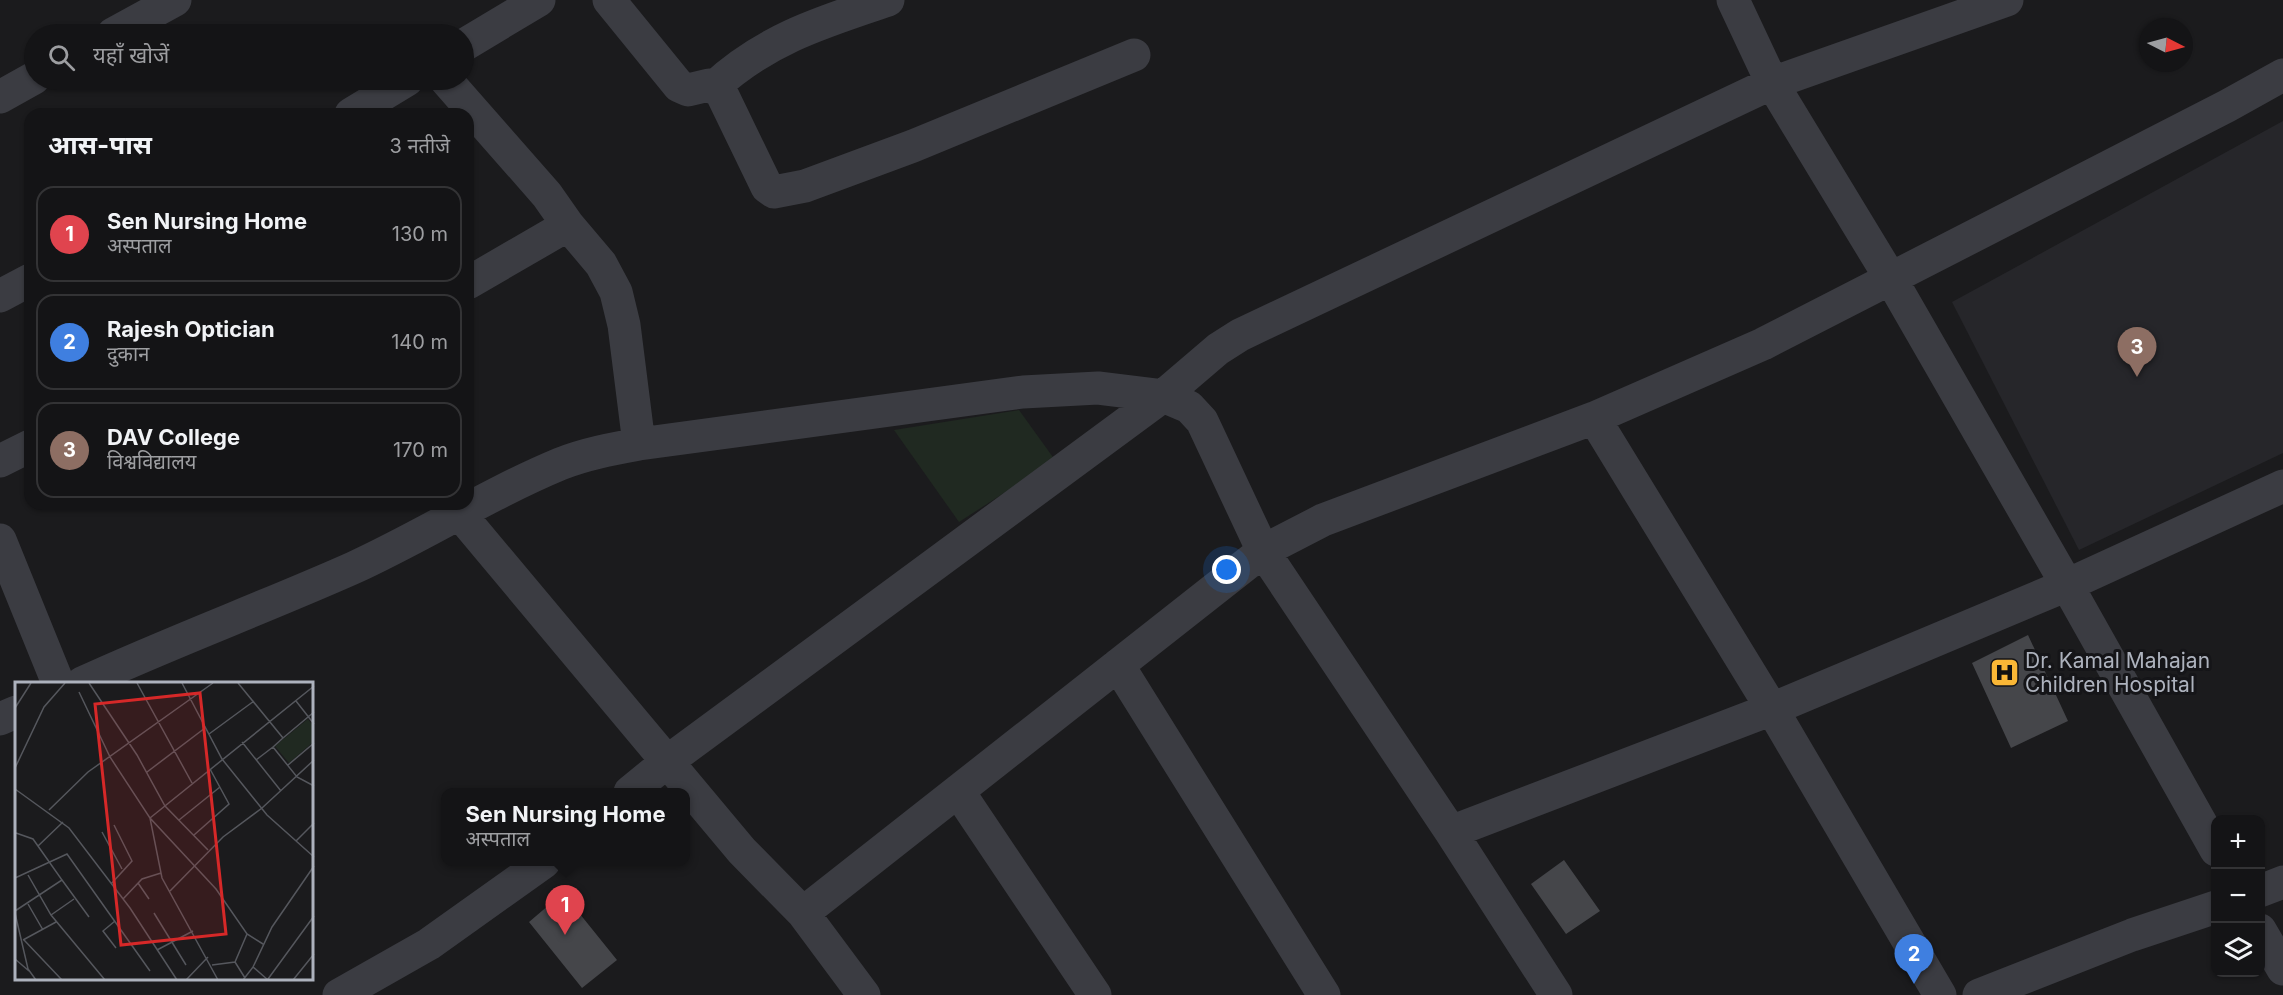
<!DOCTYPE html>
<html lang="hi">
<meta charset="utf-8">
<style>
body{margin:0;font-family:Inter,"Noto Sans Devanagari",sans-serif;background:#212123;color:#f1f3f6}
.controls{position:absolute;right:18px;bottom:18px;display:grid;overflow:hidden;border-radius:12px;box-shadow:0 2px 4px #0004}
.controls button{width:54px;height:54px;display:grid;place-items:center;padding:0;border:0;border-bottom:2px solid #333335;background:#141416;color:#f1f3f6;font:30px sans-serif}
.compass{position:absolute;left:2139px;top:18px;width:54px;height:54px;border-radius:50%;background:#141416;box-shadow:0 2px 4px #0004;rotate:96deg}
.you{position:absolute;left:1227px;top:570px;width:21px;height:21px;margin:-15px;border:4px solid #fff;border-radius:50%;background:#1a73e8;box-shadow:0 0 0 9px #1a73e833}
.badge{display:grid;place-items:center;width:39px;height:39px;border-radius:50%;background:#fab736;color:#fff;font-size:20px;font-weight:700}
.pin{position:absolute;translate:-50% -50px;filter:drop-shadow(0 2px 3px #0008)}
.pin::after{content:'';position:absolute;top:32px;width:21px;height:18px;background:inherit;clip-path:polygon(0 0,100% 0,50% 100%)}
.popup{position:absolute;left:441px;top:788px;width:249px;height:78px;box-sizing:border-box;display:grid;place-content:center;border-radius:12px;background:#141416;filter:drop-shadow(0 2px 4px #0005);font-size:20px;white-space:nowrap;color:#9d9ea1}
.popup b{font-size:22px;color:#f1f3f6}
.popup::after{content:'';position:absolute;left:50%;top:100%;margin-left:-12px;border:12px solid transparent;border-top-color:#141416}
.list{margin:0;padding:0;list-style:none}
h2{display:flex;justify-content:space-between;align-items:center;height:78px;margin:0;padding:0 24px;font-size:26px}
h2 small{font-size:20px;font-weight:400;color:#9d9ea1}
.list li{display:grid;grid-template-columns:39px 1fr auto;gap:18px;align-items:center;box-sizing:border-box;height:96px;margin:0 12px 12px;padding:0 12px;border:2px solid #333335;border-radius:18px}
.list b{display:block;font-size:22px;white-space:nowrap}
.list p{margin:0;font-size:20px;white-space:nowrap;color:#9d9ea1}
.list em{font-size:20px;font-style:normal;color:#9d9ea1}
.icon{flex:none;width:33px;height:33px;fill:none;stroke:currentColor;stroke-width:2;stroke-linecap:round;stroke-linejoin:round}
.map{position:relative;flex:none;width:2283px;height:995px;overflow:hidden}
.search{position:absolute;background:#141416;box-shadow:0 2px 4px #0004;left:24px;top:24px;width:450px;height:66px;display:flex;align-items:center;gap:15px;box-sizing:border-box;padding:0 21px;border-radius:33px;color:#9d9ea1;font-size:22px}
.panel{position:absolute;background:#141416;box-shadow:0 2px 4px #0004;left:24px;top:108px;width:450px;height:402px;border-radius:18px}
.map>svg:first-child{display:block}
.built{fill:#26262a}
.green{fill:#202921}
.building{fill:#45464a}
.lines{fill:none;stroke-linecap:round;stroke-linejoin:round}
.minor{stroke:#3b3c42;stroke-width:33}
.tertiary{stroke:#3b3c42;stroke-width:33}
.labels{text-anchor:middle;stroke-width:6;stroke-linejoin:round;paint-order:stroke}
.poi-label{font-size:21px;fill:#adb2bd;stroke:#151518;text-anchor:start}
.inset-road{fill:none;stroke:#55575d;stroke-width:1.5}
.view{fill:#d62828;fill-opacity:0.15;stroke:#d62828;stroke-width:3}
.inset-edge{fill:none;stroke:#adb2bd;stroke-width:3}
</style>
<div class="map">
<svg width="2283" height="995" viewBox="0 0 2283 995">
<rect width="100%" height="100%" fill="#1b1b1d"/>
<path class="built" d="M2283,121v332l-204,97 -127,-248z"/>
<path class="green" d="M1019,410l36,50 -96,62 -65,-92z"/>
<path class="building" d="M2028,635l40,86 -57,27 -39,-85z
M1564,860l36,51 -34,23 -35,-50z
M563,893l54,67 -35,28 -53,-66z"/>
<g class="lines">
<path class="minor" d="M609,0l70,86 9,4 21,-5 12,7 46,95 7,5 31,-6 108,-40 221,-91
M1733,0l39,83 119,196 176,306 149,265
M113,34l62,-34
M464,45l75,-45
M446,80l101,115 21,30 33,39 15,28 8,33 15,119
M714,87c52,-48 108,-65 174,-87
M0,97l34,-19
M351,114l56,-34
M468,283l100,-58
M0,296l30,-16
M1594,418l178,291 168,286
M0,461l30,-15
M459,513l283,338 61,62 61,82
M0,540l58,143
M1118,665l206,330
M82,683c89,-41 181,-75 271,-115 70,-32 135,-74 207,-104 25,-10 52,-15 79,-20l384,-52 75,-4 65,8 55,-47 22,-14 532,-252 235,-83
M0,719l16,-7
M958,791l137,204
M630,792l38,-31 495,-365 26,11 13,14 61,130 188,281 105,163
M1451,832l321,-123 295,-124 216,-99
M803,913l460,-362 60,-31 271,-102 169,-74 464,-238 56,-31
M2260,930l23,39
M339,995l90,-51 115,-82"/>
<path class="tertiary" d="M2260,891l23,-9
M1979,995l153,-60 84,-28"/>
</g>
<defs>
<symbol id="hospital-square" viewBox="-11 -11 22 22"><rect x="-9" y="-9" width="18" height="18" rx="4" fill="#fab736" stroke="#151518"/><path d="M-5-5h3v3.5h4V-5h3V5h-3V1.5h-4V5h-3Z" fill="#111"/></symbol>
</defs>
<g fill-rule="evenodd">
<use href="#hospital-square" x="1988" y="656" width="33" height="33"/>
</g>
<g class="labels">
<g class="poi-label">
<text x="2025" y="668">Dr. Kamal Mahajan<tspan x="2025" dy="24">Children Hospital</tspan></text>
</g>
</g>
<g transform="translate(15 682)">
<rect width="298" height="298" fill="#1b1b1d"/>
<path d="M293,37l5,7v16l-24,21 -14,-17z" fill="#202921"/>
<path class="inset-road" d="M74,1l48,72 28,51 43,44M122,1l55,100M167,1l40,76 45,56 47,42M223,1l45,55 -10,9 24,30 17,9M64,10l31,65 40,61 12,60 56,102M281,19l18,23M0,26l16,-25M194,52l45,-33M268,56l31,-26M227,60l39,49M241,78l17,-13M273,83l26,-22M0,86l29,-61 21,-24M132,90l58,-44M0,107l54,39 61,80 47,72M0,121v41M34,128l39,-38 125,-89M164,138l41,-33M87,150l20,37M179,153l35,-31 -19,-35M281,159l18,-18M23,164l25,-24M13,193l23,40 54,65M0,196l52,-24 83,117M47,198l27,37M123,201l11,16M96,202l21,-23 -18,-36M155,209l53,-54 39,-29 52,-48M108,217l19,-20 19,-6M13,222l15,26M0,229l47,-31 -29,-41 -17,-6M0,231l13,56 8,11M139,231l32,52M36,233l23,-16M100,239l-12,10 13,17M8,258l33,-18M9,258l38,40M248,262l-16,-10 -31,-45 -66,-71 164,-132M142,268l36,-19M0,277l14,12M220,280l10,16M197,283l23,-3 12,-28M238,285l19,-40 42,-61M253,297l46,-63M171,298l22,-23M228,298l10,-13 15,13M278,298l21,-26"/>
<path class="view" d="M185,11l26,241 -105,11 -26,-241z"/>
<rect width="298" height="298" class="inset-edge"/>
</g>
</svg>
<div class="controls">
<button>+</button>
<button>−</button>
<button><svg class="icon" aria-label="layers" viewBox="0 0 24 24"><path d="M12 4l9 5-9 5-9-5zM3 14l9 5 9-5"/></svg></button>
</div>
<svg class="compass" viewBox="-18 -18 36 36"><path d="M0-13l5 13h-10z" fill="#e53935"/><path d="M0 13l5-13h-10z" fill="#9d9ea1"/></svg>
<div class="you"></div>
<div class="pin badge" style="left:565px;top:935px;background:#e0444e">1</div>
<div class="popup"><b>Sen Nursing Home</b>अस्पताल</div>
<div class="pin badge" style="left:1914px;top:984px;background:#3f7fe0">2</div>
<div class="pin badge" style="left:2137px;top:377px;background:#8d6e63">3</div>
<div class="search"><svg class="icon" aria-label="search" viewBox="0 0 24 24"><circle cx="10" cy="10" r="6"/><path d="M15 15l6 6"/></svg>यहाँ खोजें</div>
<section class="panel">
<h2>आस-पास<small>3 नतीजे</small></h2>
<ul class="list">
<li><span class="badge" style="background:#e0444e">1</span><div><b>Sen Nursing Home</b><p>अस्पताल</p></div><em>130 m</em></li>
<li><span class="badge" style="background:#3f7fe0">2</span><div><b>Rajesh Optician</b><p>दुकान</p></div><em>140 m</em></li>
<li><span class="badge" style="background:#8d6e63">3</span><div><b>DAV College</b><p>विश्वविद्यालय</p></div><em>170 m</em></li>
</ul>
</section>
</div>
